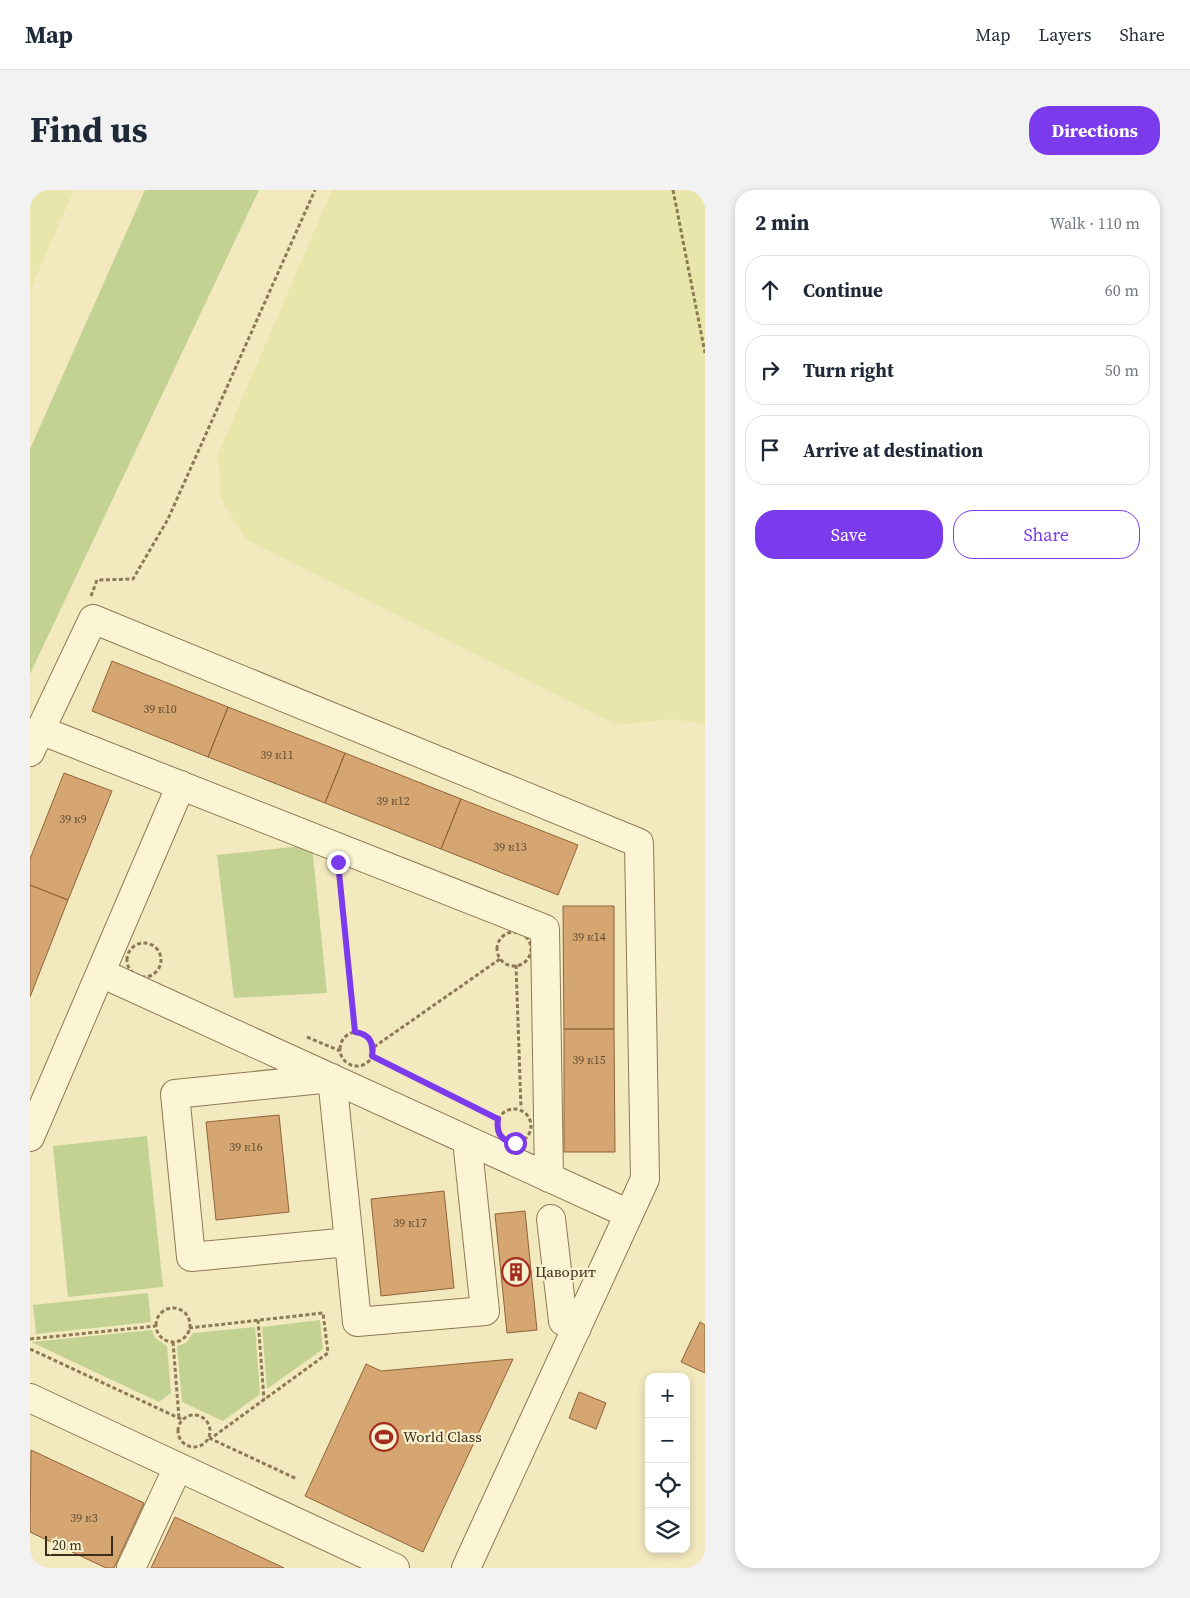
<!DOCTYPE html>
<meta charset="utf-8">
<style>
body{margin:0;font-family:"Source Serif 4",serif;background:#f2f2f3;color:#1f2937}
.controls{position:absolute;right:15px;bottom:15px;display:grid;overflow:hidden;border-radius:10px;box-shadow:0 2px 8px #0003}
.controls button{width:45px;height:45px;display:grid;place-items:center;padding:0;border:0;border-bottom:1px solid #e0e1e3;background:#fff;color:#1f2937;font:25px sans-serif}
.scale{position:absolute;left:15px;bottom:12px;width:68px;box-sizing:border-box;padding-left:5px;border:2px solid #3b2e1b;border-top:0;font-size:14px;line-height:18px;white-space:nowrap;color:#3b2e1b;-webkit-text-stroke:4px #f9f2d0;paint-order:stroke}
.stop{position:absolute;width:15px;height:15px;margin:-11px;border:4px solid #7c3aed;border-radius:50%;background:#fff}
.stop.end{background:#7c3aed;border-color:#fff;box-shadow:0 1px 5px #0008}
.list{margin:0;padding:0;list-style:none}
h2{display:flex;justify-content:space-between;align-items:center;height:65px;margin:0;padding:0 20px;font-size:21px}
h2 small{font-size:16px;font-weight:400;color:#747a83}
.list li{display:grid;grid-template-columns:32px 1fr auto;gap:15px;align-items:center;box-sizing:border-box;height:70px;margin:0 10px 10px;padding:0 10px;border:1px solid #e0e1e3;border-radius:20px}
.list b{display:block;font-size:19px;white-space:nowrap}
.list em{font-size:16px;font-style:normal;color:#747a83}
.actions{display:flex;gap:10px;padding:15px 20px}
.actions a{flex:1;padding:11px 0;border:1px solid #7c3aed;border-radius:20px;text-align:center;font-size:18px;color:#7c3aed}
.actions .main{background:#7c3aed;color:#fff}
.icon{flex:none;width:28px;height:28px;fill:none;stroke:currentColor;stroke-width:2;stroke-linecap:round;stroke-linejoin:round}
.map{position:relative;flex:none;width:675px;height:1378px;overflow:hidden;border-radius:20px}
header{display:flex;align-items:center;gap:30px;box-sizing:border-box;height:70px;padding:0 25px;background:#fff;border-bottom:1px solid #e0e1e3}
header strong{font-size:24px}
nav{display:flex;gap:28px;margin-inline-start:auto;font-size:18px}
.intro{display:flex;align-items:center;justify-content:space-between;box-sizing:border-box;height:120px;padding:0 30px}
h1{margin:0;font-size:35px}
.button{padding:12px 22px;border-radius:20px;background:#7c3aed;color:#fff;font-size:18px;font-weight:700}
main{display:flex;gap:30px;padding:0 30px}
aside{flex:1;background:#fff;border-radius:20px;box-shadow:0 2px 8px #0003}
.map>svg:first-child{display:block}
.farmland{fill:#e9e6ac}
.green{fill:#c3d292}
.building{fill:#d5a671;stroke:#8f6438}
.lines{fill:none;stroke-linecap:round;stroke-linejoin:round}
.minor-casing{stroke:#8e7955;stroke-width:30}
.path{stroke:#8e7955;stroke-width:3;stroke-dasharray:4 2.5;stroke-linecap:butt}
.minor{stroke:#fcf5d3;stroke-width:28}
.route{stroke:#7c3aed;stroke-width:6}
.labels{text-anchor:middle;stroke-width:4.5;stroke-linejoin:round;paint-order:stroke}
.number-label{font-size:12px;fill:#624c30}
.poi-label{font-size:15px;fill:#3b2e1b;stroke:#f9f2d0;text-anchor:start}
</style>
<header>
<strong>Map</strong>
<nav><a>Map</a><a>Layers</a><a>Share</a></nav>
</header>
<div class="intro"><h1>Find us</h1><a class="button">Directions</a></div>
<main>
<div class="map">
<svg width="675" height="1378" viewBox="0 0 675 1378">
<rect width="100%" height="100%" fill="#f3e9bf"/>
<path class="farmland" d="M0,0h44l-44,101z
M302,0h373v535l-31,-6 -57,6 -370,-185 -26,-41 -3,-45z"/>
<path class="green" d="M115,0h114l-229,484v-225z
M282,655l15,148 -93,5 -17,-143z
M117,946l16,151 -95,10 -15,-151z
M118,1103l3,29 -115,12 -3,-29z
M290,1130l3,29 -56,40 -5,-62z
M225,1137l5,67 -37,27 -41,-19 -5,-56 9,-3 7,-10z
M122,1140l3,8 12,8 4,47 -12,9 -128,-60z"/>
<path class="building" d="M82,471l116,46 -20,50 -116,-46z
M198,517l117,46 -20,50 -117,-46z
M315,563l116,46 -20,50 -116,-46z
M34,583l48,18 -44,109 -38,-15v-26z
M431,609l117,46 -20,50 -117,-46z
M0,695l38,15 -38,97z
M533,716h51v123h-50z
M534,839h50l1,123h-51z
M249,925l10,97 -73,8 -10,-98z
M414,1001l10,97 -73,8 -10,-97z
M495,1021l12,119 -30,3 -12,-119z
M670,1132l5,3v48l-24,-11z
M483,1169l-90,193 -118,-56 61,-132 15,7z
M549,1202l27,11 -10,26 -27,-11z
M1,1260l113,53 -30,65h-8l-76,-36z
M145,1327l56,26 53,25h-133z"/>
<g class="lines">
<defs>
<path id="minor" d="M10,540l505,199 4,249
M0,562l63,-133 546,224 6,336 -179,389
M71,783l528,241
M0,947l151,-352
M521,1029l12,102 14,7
M319,1052l-17,-164 -157,16 16,163 158,-15 8,80 128,-11 -18,-171
M0,1208l365,170
M101,1378l47,-101"/>
</defs>
<use href="#minor" class="minor-casing"/>
<path class="path" d="M643,0l32,163
M61,406l6,-16 36,-1 35,-60 147,-329
M309,684l16,158
M467 759a17 17 0 1 1 34 0a17 17 0 1 1-34 0Z
M97 770a17 17 0 1 1 34 0a17 17 0 1 1-34 0Z
M486,775l5,143
M310 859a17 17 0 1 1 34 0a17 17 0 1 1-34 0Z
M277,847l33,14
M344,857l126,-88
M342,866l126,63
M467 936a17 17 0 1 1 34 0a17 17 0 1 1-34 0Z
M126 1135a17 17 0 1 1 34 0a17 17 0 1 1-34 0Z
M228,1130l6,79
M159,1138l134,-15 5,40 -118,86
M0,1149l126,-13
M143,1152l6,76
M0,1159l153,71
M148 1241a16 16 0 1 1 32 0a16 16 0 1 1-32 0Z
M179,1248l88,41"/>
<use href="#minor" class="minor"/>
</g>
<g class="lines">
<path class="route" d="M308,672l17,170c14,2 19,10 17,24l126,63c-2,14 3,22 17,24"/>
</g>
<defs>
<symbol id="building-ring" viewBox="-11 -11 22 22"><circle r="9.5" fill="#f9f2d0" stroke="#a32c1f" stroke-width="1.5"/><path d="M-4-6H4V6H1V3H-1V6H-4ZM-2.5-4.3h1.7v1.8h-1.7ZM.8-4.3h1.7v1.8H.8ZM-2.5-1h1.7V.8h-1.7ZM.8-1h1.7V.8H.8Z" fill="#a32c1f"/></symbol>
<symbol id="stadium-ring" viewBox="-11 -11 22 22"><circle r="9.5" fill="#f9f2d0" stroke="#a32c1f" stroke-width="1.5"/><path d="M0-5a6.5 5 0 1 0 0 10a6.5 5 0 1 0 0-10ZM-3.5-1.8h7v3.6h-7Z" fill="#a32c1f"/></symbol>
</defs>
<g fill-rule="evenodd">
<use href="#building-ring" x="470" y="1066" width="32" height="32"/>
<use href="#stadium-ring" x="338" y="1231" width="32" height="32"/>
</g>
<g class="labels">
<g class="number-label">
<text x="130" y="523">39 к10</text>
<text x="247" y="569">39 к11</text>
<text x="363" y="615">39 к12</text>
<text x="43" y="633">39 к9</text>
<text x="480" y="661">39 к13</text>
<text x="559" y="751">39 к14</text>
<text x="559" y="874">39 к15</text>
<text x="216" y="961">39 к16</text>
<text x="380" y="1037">39 к17</text>
<text x="54" y="1332">39 к3</text>
</g>
<g class="poi-label">
<text x="505" y="1087">Цаворит</text>
<text x="373" y="1252">World Class</text>
</g>
</g>
</svg>
<div class="controls">
<button>+</button>
<button>−</button>
<button><svg class="icon" aria-label="locate" viewBox="0 0 24 24"><circle cx="12" cy="12" r="6"/><path d="M12 2v4M12 18v4M2 12h4M18 12h4"/></svg></button>
<button><svg class="icon" aria-label="layers" viewBox="0 0 24 24"><path d="M12 4l9 5-9 5-9-5zM3 14l9 5 9-5"/></svg></button>
</div>
<div class="scale">20 m</div>
<div class="stop" style="left:485px;top:953px"></div>
<div class="stop end" style="left:308px;top:672px"></div>
</div>
<aside>
<h2>2 min<small>Walk · 110 m</small></h2>
<ul class="list">
<li><svg class="icon" aria-label="ahead" viewBox="0 0 24 24"><path d="M12 20V5M6 11l6-6 6 6"/></svg><div><b>Continue</b></div><em>60 m</em></li>
<li><svg class="icon" aria-label="right" viewBox="0 0 24 24"><path d="M7 20v-9h11M14 6l5 5-5 5"/></svg><div><b>Turn right</b></div><em>50 m</em></li>
<li><svg class="icon" aria-label="arrive" viewBox="0 0 24 24"><path d="M6 21V4h12l-3 4 3 4H6"/></svg><div><b>Arrive at destination</b></div></li>
</ul>
<div class="actions"><a class="main">Save</a><a>Share</a></div>
</aside>
</main>
